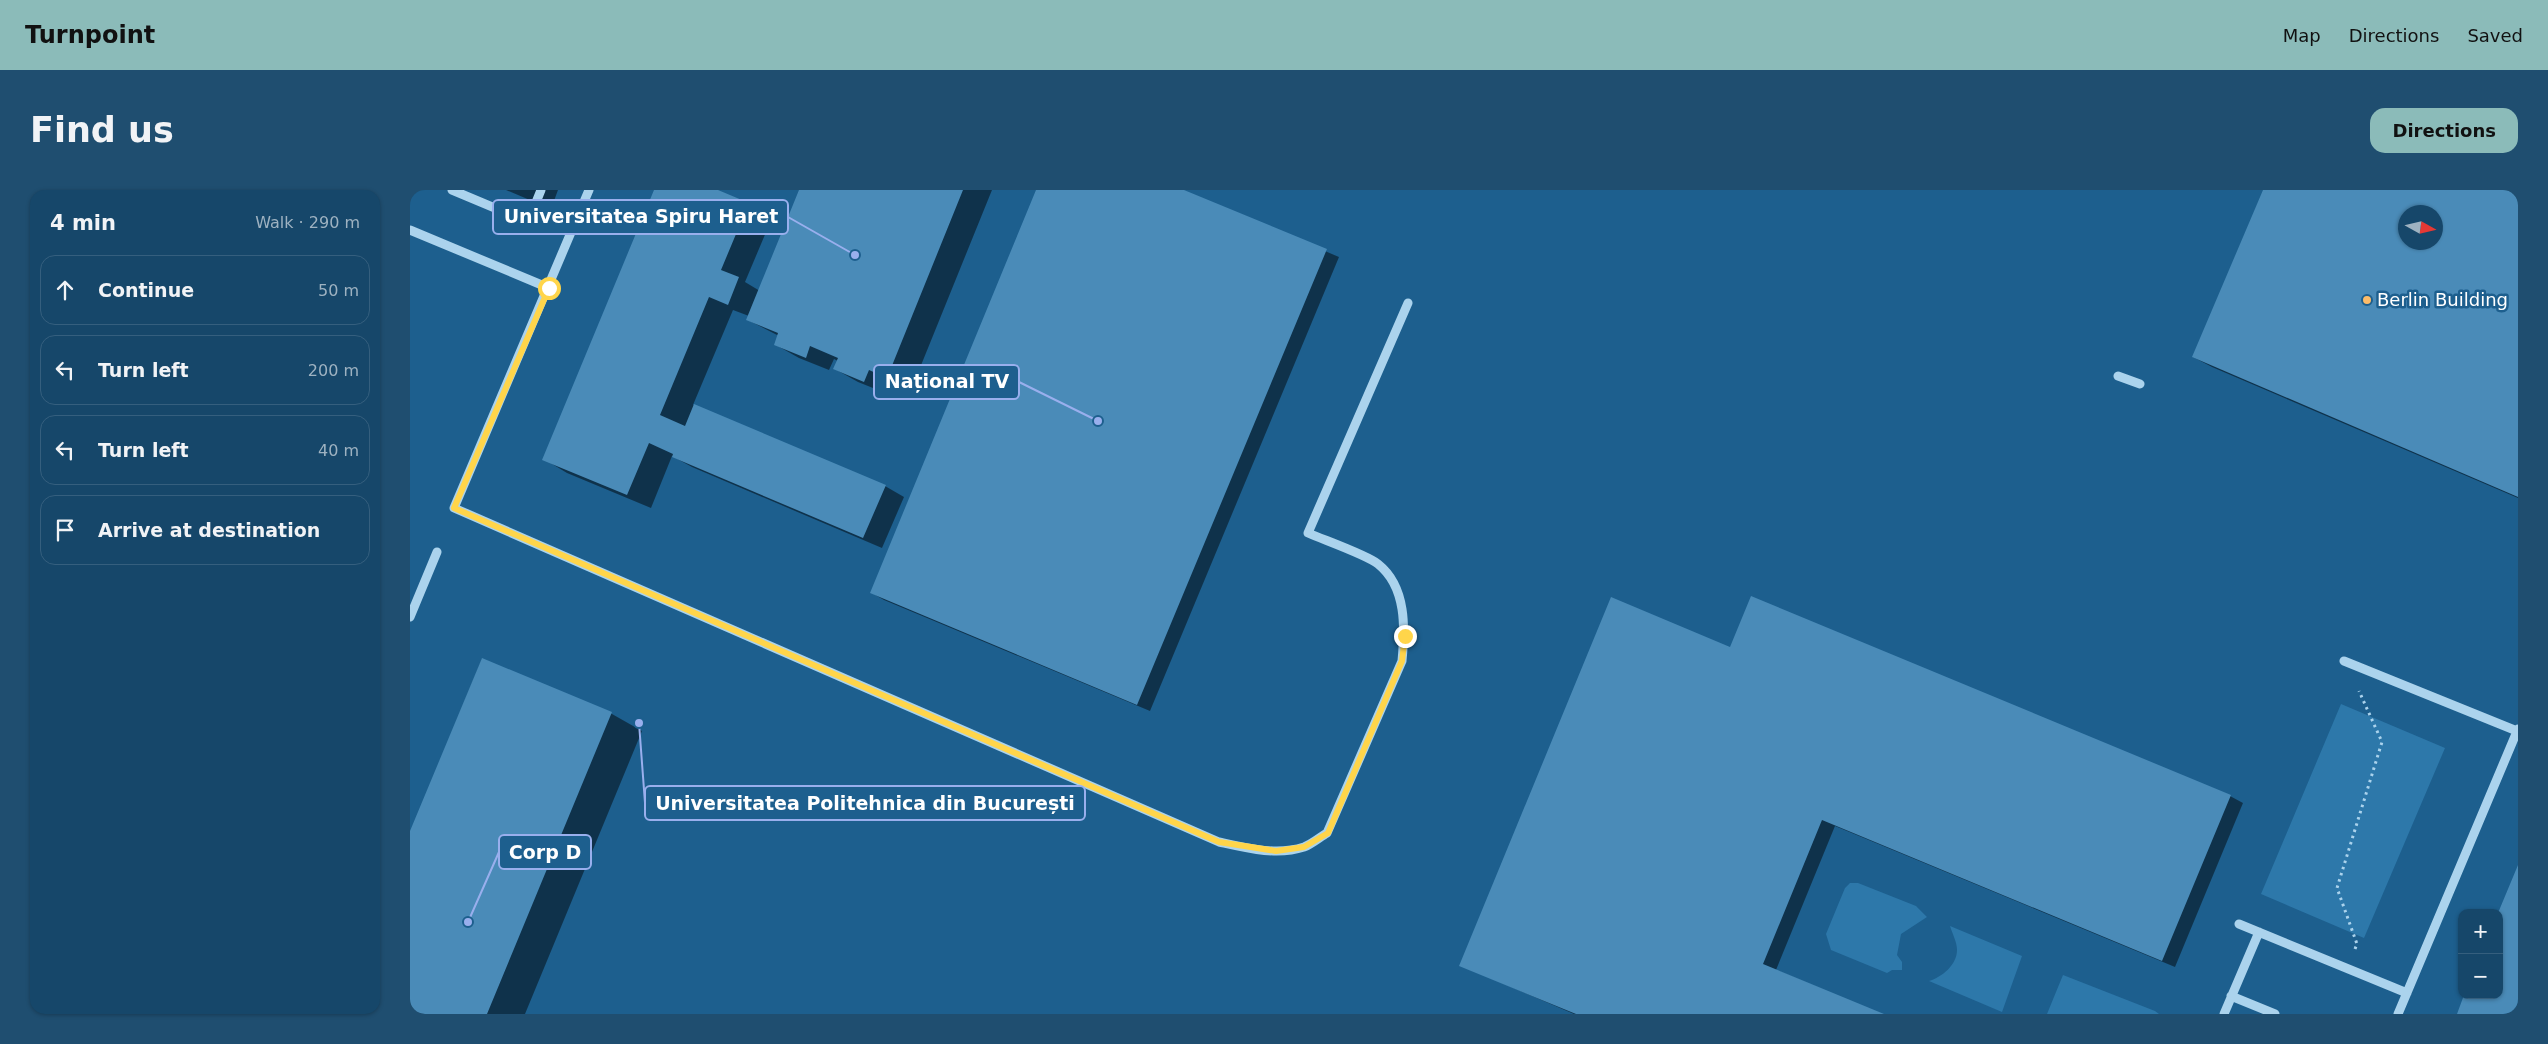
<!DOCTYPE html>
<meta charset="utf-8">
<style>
body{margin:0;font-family:"DejaVu Sans",sans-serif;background:#1f4e70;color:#f1f3f6}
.controls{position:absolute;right:15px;bottom:15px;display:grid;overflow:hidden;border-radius:10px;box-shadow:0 1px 4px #0004}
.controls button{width:45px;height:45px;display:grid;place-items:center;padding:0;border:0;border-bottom:1px solid #355f7e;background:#16476a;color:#f1f3f6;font:25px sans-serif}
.compass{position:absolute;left:1988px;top:15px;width:45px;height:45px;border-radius:50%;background:#16476a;box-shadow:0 1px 4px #0004;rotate:98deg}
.stop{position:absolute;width:15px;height:15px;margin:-11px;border:4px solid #ffd54a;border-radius:50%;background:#fff}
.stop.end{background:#ffd54a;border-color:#fff;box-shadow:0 1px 5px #0008}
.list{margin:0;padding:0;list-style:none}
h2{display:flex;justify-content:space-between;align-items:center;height:65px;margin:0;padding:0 20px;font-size:21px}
h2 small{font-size:16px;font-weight:400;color:#9eb2c1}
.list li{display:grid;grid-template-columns:32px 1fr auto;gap:15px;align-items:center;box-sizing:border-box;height:70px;margin:0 10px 10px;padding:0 10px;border:1px solid #355f7e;border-radius:15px}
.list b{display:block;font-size:19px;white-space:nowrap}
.list em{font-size:16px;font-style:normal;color:#9eb2c1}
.icon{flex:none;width:28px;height:28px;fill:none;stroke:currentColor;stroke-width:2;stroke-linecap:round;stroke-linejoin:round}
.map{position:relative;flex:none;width:2108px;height:824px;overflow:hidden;border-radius:15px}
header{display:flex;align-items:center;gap:30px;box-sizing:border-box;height:70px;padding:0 25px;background:#8bbbb9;color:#111}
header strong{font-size:24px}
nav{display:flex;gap:28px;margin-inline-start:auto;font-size:18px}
.intro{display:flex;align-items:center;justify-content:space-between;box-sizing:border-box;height:120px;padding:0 30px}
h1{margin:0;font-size:35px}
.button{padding:12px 22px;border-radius:15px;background:#8bbbb9;color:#111;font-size:18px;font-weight:700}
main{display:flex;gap:30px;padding:0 30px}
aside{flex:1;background:#16476a;border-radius:15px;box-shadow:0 1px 4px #0004}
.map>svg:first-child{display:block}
.green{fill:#2d78aa}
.shadow{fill:#0007;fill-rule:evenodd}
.building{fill:#4a8bb8;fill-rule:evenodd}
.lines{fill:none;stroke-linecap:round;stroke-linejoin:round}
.path{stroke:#abd3ed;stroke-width:3;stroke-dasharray:2.5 4;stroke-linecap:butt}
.minor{stroke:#abd3ed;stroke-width:9}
.route{stroke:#ffd54a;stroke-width:6}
.poi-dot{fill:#fdbc69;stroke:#1d5f8e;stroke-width:2}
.labels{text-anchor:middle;stroke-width:5;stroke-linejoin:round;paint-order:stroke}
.poi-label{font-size:18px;fill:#fff;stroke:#1d5f8e;text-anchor:start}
.leader{fill:none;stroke:#99afed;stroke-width:2}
.callout-dot{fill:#99afed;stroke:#1d5f8e;stroke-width:2}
.callout{fill:#1d5f8e;stroke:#99afed;stroke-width:2}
.callout-label{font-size:19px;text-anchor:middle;font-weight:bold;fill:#fff}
</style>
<header>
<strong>Turnpoint</strong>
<nav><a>Map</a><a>Directions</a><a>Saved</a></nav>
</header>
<div class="intro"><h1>Find us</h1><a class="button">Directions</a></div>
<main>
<aside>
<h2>4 min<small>Walk · 290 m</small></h2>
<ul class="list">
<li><svg class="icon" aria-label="ahead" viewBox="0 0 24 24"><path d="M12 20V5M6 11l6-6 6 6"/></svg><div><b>Continue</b></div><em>50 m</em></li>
<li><svg class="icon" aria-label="left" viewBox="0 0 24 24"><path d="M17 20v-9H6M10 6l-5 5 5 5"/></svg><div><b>Turn left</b></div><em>200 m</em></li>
<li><svg class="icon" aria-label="left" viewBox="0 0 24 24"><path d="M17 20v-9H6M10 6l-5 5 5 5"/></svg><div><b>Turn left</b></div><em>40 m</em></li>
<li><svg class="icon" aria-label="arrive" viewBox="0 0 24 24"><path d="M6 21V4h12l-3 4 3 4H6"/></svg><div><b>Arrive at destination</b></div></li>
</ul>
</aside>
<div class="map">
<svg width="2108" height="824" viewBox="0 0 2108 824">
<rect width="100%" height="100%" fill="#1d5f8e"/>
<path class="green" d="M1931,514l104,44 -81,190 -103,-44z
M1440,693h8l58,23 11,11 -26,17 -4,21 5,7v8h-10l-5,3 -56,-23 -5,-16 19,-46z
M1540,736l72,30 -20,56 -73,-31c13,-4 28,-16 28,-31 0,-8 -5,-17 -7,-24z
M1653,785l92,36 4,3h-112z"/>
<path class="shadow" d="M96,0h52l-7,19z
M245,0h60l33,14 24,14 -27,64 15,9 41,-101h191l-81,200 -18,-7 -5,11 -30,-12 -23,-13 3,-8 -4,-2 -5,11 -30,-12 -23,-13 3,-9 -31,-16 1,-4 -16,-6 -40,95 192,81 19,11 -22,51 -190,-81 -20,-11 -21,52 -84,-35 -23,-14z
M628,0h143l158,67 -189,454 -266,-111 -12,-7z
M1854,0h254v308l-306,-131 -19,-10zM1996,22h30v30h-30z
M1321,458l499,148 13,7 -68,164 -340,-141 -59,144 105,44h-307l-114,-49z
M72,469l130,55 30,17 -117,283h-115v-180z"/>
<path class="building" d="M244,0h64l31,13 -28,67 18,7 -11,28 -19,-8 -49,118 25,11 9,-22 192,81 -23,53 -191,-81 1,-3 -24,-11 -22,52 -85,-35z
M389,0h164l-76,188 -18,-8 -5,12 -31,-13 5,-11 -28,-12 -4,12 -32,-13 4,-12 -32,-13z
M626,0h148l143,59 -190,456 -267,-112z
M1853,0h255v307l-326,-140zM1996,22h30v30h-30z
M1341,406l480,199 -69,166 -340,-141 -59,144 121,50h-308l-117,-48 152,-369 119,50z
M72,468l130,54 -125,302h-77v-183z
M2108,675v149h-61l7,-19h35l-1,-82z"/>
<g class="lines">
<path class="path" d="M1945,759l2,-5 -20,-56 45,-146 -23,-51"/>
<path class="minor" d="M42,0l76,32 13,-32
M179,0l-135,318 765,334c27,6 58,14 85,5 8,-3 16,-10 23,-14l75,-172c3,-32 5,-74 -24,-97 -11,-9 -54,-24 -70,-31l100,-230
M0,40l139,58
M1708,186l22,8
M0,427l27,-65
M1934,471l173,70
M1829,734l168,69
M1821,806l44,18
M1814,824l35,-82
M1988,824l120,-285"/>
</g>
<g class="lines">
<path class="route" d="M139,98l-95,220 765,334 57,9 28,-4 24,-14 74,-172 3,-25"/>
</g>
<circle class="poi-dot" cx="1957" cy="110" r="5"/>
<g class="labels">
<g class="poi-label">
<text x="1967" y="116">Berlin Building</text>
</g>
</g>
<path class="leader" d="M445 65L378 27M688 231L609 192M229 533L235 613M58 732L89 662"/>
<g class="callout-dot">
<circle cx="445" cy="65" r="5"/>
<circle cx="688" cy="231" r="5"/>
<circle cx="229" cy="533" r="5"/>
<circle cx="58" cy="732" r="5"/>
</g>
<g class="callout">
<rect x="83" y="10" width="295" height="34" rx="5"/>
<rect x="464" y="175" width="145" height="34" rx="5"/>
<rect x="235" y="596" width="440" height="34" rx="5"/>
<rect x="89" y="645" width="92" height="34" rx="5"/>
</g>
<g class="callout-label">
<text x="231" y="33">Universitatea Spiru Haret</text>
<text x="537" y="198">Național TV</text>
<text x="455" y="620">Universitatea Politehnica din București</text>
<text x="135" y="669">Corp D</text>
</g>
</svg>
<div class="controls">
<button>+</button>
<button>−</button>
</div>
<svg class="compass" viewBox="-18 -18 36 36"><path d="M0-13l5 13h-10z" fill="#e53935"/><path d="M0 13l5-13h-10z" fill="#9eb2c1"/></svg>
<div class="stop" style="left:139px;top:98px"></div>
<div class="stop end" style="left:995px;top:446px"></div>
</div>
</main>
